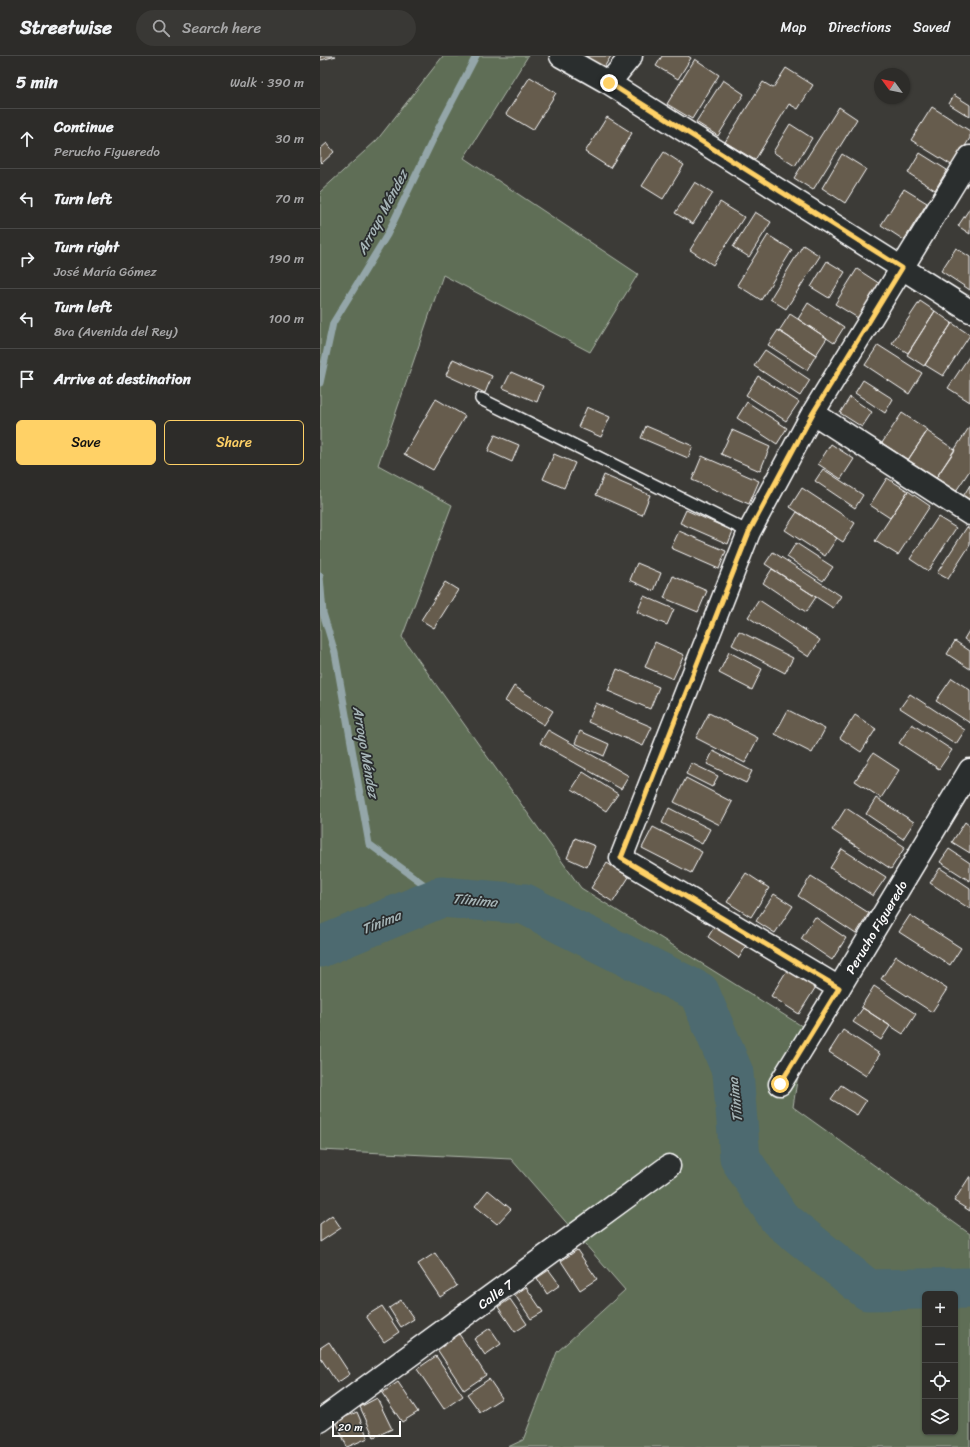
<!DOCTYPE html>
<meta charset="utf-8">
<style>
body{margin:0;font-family:Sriracha,sans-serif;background:#393835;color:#f1f3f6}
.controls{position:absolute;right:12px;bottom:12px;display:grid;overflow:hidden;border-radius:6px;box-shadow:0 1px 3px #0004}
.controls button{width:36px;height:36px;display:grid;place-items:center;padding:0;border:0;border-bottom:1px solid #484846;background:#2d2c29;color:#f1f3f6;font:20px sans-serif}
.compass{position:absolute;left:554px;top:12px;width:36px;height:36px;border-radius:50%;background:#2d2c29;box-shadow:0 1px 3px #0004;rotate:303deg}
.scale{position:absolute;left:12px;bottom:10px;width:69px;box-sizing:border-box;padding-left:4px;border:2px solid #fff;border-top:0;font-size:11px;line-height:14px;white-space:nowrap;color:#fff;-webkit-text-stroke:3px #2a2d2e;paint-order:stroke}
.stop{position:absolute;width:12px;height:12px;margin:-9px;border:3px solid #ffd166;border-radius:50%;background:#fff}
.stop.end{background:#ffd166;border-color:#fff;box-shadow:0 1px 4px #0008}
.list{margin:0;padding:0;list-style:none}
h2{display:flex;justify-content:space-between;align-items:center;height:52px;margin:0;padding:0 16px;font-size:17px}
h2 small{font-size:13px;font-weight:400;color:#a7a7a8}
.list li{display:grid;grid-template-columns:26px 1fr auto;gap:12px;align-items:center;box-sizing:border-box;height:60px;padding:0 16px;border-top:1px solid #484846}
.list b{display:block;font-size:15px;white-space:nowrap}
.list p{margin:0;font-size:13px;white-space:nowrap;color:#a7a7a8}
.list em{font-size:13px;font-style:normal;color:#a7a7a8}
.actions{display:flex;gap:8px;padding:12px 16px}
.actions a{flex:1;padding:9px 0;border:1px solid #ffd166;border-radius:6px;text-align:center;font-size:14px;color:#ffd166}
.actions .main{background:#ffd166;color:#111}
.icon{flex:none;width:22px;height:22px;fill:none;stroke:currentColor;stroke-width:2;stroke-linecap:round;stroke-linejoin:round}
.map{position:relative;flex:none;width:650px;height:1391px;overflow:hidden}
header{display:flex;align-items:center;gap:24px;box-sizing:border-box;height:56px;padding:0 20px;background:#2d2c29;border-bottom:1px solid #484846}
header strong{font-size:19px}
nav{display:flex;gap:22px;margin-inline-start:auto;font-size:14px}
.search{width:280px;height:36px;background:#393835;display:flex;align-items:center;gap:10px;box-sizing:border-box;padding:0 14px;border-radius:22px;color:#a7a7a8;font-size:15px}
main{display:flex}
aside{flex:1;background:#2d2c29}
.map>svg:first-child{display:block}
.green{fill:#5e6e56;stroke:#aeb6aa;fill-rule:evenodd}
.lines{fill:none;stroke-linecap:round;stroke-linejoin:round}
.stream{stroke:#94a6a9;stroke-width:7}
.river{stroke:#4d6b6f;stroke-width:41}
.building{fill:#665b4d;stroke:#fff}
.lane-casing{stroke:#fff;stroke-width:14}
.street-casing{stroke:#fff;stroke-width:25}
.lane{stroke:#2a2d2e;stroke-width:11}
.street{stroke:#2a2d2e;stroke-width:22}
.route{stroke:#ffd166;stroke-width:5}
.labels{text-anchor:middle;stroke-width:3.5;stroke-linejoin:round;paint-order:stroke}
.street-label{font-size:13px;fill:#fff;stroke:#2a2d2e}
.water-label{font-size:14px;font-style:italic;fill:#a6b5b7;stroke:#2a2d2e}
</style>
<header>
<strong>Streetwise</strong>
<div class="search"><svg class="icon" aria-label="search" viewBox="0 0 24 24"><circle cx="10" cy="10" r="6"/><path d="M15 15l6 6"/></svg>Search here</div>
<nav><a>Map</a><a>Directions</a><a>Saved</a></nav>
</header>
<main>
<aside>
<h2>5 min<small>Walk · 390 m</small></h2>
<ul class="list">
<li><svg class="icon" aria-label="ahead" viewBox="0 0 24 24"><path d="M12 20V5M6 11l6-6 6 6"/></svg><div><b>Continue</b><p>Perucho Figueredo</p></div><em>30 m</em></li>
<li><svg class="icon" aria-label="left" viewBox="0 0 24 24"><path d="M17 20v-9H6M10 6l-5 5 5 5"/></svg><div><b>Turn left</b></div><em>70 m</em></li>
<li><svg class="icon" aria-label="right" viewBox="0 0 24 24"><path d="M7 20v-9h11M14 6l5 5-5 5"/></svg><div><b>Turn right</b><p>José María Gómez</p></div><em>190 m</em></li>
<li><svg class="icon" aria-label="left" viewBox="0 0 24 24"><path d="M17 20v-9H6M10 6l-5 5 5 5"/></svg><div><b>Turn left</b><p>8va (Avenida del Rey)</p></div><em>100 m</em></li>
<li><svg class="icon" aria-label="arrive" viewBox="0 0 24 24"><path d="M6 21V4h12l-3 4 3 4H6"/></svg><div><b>Arrive at destination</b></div></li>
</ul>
<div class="actions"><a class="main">Save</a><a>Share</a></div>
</aside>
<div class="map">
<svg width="650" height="1391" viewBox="0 0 650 1391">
<rect width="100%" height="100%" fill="#3c3b37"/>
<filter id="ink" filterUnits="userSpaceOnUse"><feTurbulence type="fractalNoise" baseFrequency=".025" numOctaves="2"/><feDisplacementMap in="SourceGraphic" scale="8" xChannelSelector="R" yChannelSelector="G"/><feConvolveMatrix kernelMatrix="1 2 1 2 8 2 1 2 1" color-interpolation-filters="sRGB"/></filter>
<g filter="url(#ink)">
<path class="green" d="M123,0h85l-64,102 174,116 -48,78 -147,-77 -65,190 74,40 -50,132 179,251 224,140 -12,79 177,127v213h-462l15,-7 34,-88 68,-62 -114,-131 -191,-9v-958l57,-52zM605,1238h30v138h-30z"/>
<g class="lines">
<path class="stream" d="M0,327l13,-60 54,-88 51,-106 38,-73
M0,520l3,37 12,40 34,191 72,53"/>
<path class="river" d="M0,891l121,-50 84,7 41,22 133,66 34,81 7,85 39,60 89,72 102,-2"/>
</g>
<path class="building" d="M0,0h16l-15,4z
M262,0h29l-8,13z
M342,0h26l3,2 -13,21 -22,-13z
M375,3l24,16 -27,44 -25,-15z
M466,12l27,17 -15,24 -9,-5 -34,56 -30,-18 38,-60 10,6z
M210,21l26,16 -23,37 -27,-16z
M403,24l21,14 -26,42 -22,-14z
M634,39l16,10v12l-21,-13z
M519,51l18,12 -44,71 -19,-12z
M612,51l38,24v7l-17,28 -42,-26z
M287,61l25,16 -22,35 -25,-16z
M470,68l22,14 -17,28 -22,-14z
M7,87l7,9 -12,11 -2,-2v-12z
M344,96l20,13 -21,34 -21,-13z
M600,97l27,17 -12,20 -27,-17z
M522,98l24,15 -21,34 -23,-15z
M375,126l18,11 -20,31 -18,-11z
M584,133l23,14 -23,37 -23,-15z
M400,146l24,15 -31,48 -23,-15z
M650,152v26l-12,-8z
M435,156l16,10 -22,35 -16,-10z
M448,179l24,15 -31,50 -24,-15z
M483,189l17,11 -34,53 -16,-10z
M636,192l14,9v33l-29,-19z
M507,205l18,11 -16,26 -18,-11z
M537,213l23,15 -22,34 -23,-14z
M600,245l15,10 -27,42 -16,-10z
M488,247l36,24 -10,16 -36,-24z
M615,255l17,12 -28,43 -17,-11z
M470,258l37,24 -11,17 -37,-24z
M632,267l18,12 -27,41 -18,-11z
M458,274l38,25 -9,15 -39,-25z
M558,289l44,28 -13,21 -44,-29z
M445,294l45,30 -10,16 -46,-30z
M650,299v47l-22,-14z
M133,303l39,17 -7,17 -39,-18z
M191,316l32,14 -6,16 -34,-14z
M438,320l41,26 -13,19 -40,-26z
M543,324l30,19 -8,14 -30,-20z
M530,341l22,15 -10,15 -22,-14z
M116,343l29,17 -32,54 -29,-16z
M427,346l40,26 -10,16 -40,-26z
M267,351l23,10 -9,20 -23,-10z
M582,357l26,17 -20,30 -26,-17z
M326,370l47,20 -5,12 -47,-20z
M650,370v44l-14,21 -20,-13z
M412,374l38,17 -10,24 -39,-17z
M607,375l28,19 -19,28 -28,-18z
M175,379l24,10 -7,17 -24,-11z
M511,388l23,15 -13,20 -23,-15z
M234,398l21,9 -11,25 -21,-9z
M382,400l57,25 -10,23 -57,-24z
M503,413l40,26 -8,13 -40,-27z
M284,419l46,20 -8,20 -46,-20z
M567,422l21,13 -18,27 -20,-13z
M650,429v18l-8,-5z
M482,432l53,35 -12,19 -53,-35z
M588,435l22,15 -32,49 -23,-14z
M366,454l47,21 -5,13 -48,-21z
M477,456l40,26 -12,18 -40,-26z
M618,461l18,11 -28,43 -18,-12z
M647,471l3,2v16l-22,34 -11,-6z
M359,475l47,20 -7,18 -48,-21z
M476,487l37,24 -10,14 -36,-24z
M453,496l68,44 -8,12 -68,-44z
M317,507l24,10 -7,18 -24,-11z
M452,513l44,28 -10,15 -43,-29z
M353,520l34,15 -9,21 -34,-14z
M125,526l13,8 -24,38 -13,-8z
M324,540l30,13 -7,16 -30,-13z
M439,544l61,40 -11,17 -61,-40z
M650,573v14l-6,-4z
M419,575l54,27 -8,15 -53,-28z
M635,585l15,10v18l-23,-15z
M335,586l29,13 -11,24 -28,-12z
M409,596l33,17 -10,21 -33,-17z
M297,613l42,18 -9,22 -42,-18z
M632,622l18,12v33l-34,-22z
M194,630l39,25 -9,14 -39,-24z
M590,638l55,36 -9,14 -56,-36z
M276,647l56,24 -9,19 -55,-24z
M468,654l37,19 -13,24 -37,-19z
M389,657l49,25 -13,25 -49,-25z
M535,659l21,14 -15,23 -21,-14z
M592,668l40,26 -13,19 -40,-26z
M228,674l81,46 -8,13 -81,-46z
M260,675l29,13 -5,12 -29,-13z
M393,695l39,20 -6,12 -39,-19z
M553,697l26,17 -18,28 -26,-17z
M371,707l27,13 -6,11 -26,-13z
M263,716l35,22 -12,17 -34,-22z
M366,722l46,24 -12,23 -46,-23z
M556,742l38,24 -11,17 -37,-25z
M349,752l41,21 -8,15 -40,-21z
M526,752l59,39 -14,22 -59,-39z
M645,766l5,4v27l-18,-11z
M333,771l49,25 -11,21 -49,-25z
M255,782l20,8 -8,21 -20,-9z
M522,793l44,28 -13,19 -43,-28z
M629,793l21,14v18l-30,-19z
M287,807l22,14 -16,25 -22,-14z
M620,812l30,20v21l-40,-26z
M426,817l23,15 -18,29 -24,-15z
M491,820l58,37 -13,21 -58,-38z
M454,838l19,12 -18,27 -19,-12z
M590,859l51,33 -11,17 -51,-33z
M495,861l31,21 -14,22 -31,-21z
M396,868l31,21 -8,13 -31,-21z
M576,900l51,33 -15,23 -51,-33z
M469,911l28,18 -18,29 -28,-18z
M554,930l42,28 -13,20 -42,-27z
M543,952l27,18 -9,14 -28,-18z
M523,974l37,24 -14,22 -37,-24z
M521,1029l25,16 -9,14 -26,-16z
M650,1120v35l-16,-10z
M168,1134l23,19 -14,15 -22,-18z
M12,1159l9,13 -21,14v-18z
M257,1194l20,29 -17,11 -19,-29z
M115,1197l22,33 -17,11 -22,-33z
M229,1214l11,15 -13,9 -10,-16z
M206,1231l17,25 -12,7 -16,-24z
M190,1243l17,25 -12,8 -17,-25z
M81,1244l13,19 -13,8 -12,-19z
M62,1250l17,26 -15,10 -18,-26z
M170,1272l11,16 -16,11 -11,-16z
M139,1278l27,41 -22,15 -27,-41z
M9,1286l21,32 -13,9 -17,-26v-9z
M116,1300l27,40 -19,13 -27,-40z
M169,1323l13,19 -22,14 -13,-18z
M78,1326l20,30 -16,10 -20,-29z
M57,1342l15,31 -18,8 -14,-30z
M37,1356l11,26 -21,9 -11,-26z"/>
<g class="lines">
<defs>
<path id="lane" d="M161,343l268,133"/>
<path id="street" d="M241,0l48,27 361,228
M289,27l22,-27
M493,357l157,101
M519,932l-218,-130 128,-326 64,-119 157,-256
M460,1028l59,-96 131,-218
M0,1365l349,-255"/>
</defs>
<use href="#lane" class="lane-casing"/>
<use href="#street" class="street-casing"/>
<use href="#lane" class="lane"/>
<use href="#street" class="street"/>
</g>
</g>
<g class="lines" filter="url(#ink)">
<path class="route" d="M289,27l293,185 -89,145 -64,119 -128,326 218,130 -59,96"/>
</g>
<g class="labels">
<g class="street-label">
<text transform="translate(556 871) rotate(-59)" y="5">Perucho Figueredo</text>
<text transform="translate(175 1238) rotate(-36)" y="5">Calle 7</text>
</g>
<g class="water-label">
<text transform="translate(62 156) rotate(-62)" y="5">Arroyo Méndez</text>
<text transform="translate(46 696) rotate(80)" y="5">Arroyo Méndez</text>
<text transform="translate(155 844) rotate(5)" y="5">Tíinima</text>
<text transform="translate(61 866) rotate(-22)" y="5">Tínima</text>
<text transform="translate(415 1044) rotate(-96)" y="5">Tíinima</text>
</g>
</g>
</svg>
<div class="controls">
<button>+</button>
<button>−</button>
<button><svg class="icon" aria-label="locate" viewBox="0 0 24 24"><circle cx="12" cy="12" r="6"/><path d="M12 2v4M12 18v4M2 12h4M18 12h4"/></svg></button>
<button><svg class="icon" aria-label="layers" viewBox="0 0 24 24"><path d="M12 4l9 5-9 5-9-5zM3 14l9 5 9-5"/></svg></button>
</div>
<svg class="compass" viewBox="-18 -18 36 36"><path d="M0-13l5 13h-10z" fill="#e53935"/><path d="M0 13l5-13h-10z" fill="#a7a7a8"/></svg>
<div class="scale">20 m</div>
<div class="stop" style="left:460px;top:1028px"></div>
<div class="stop end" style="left:289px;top:27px"></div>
</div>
</main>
